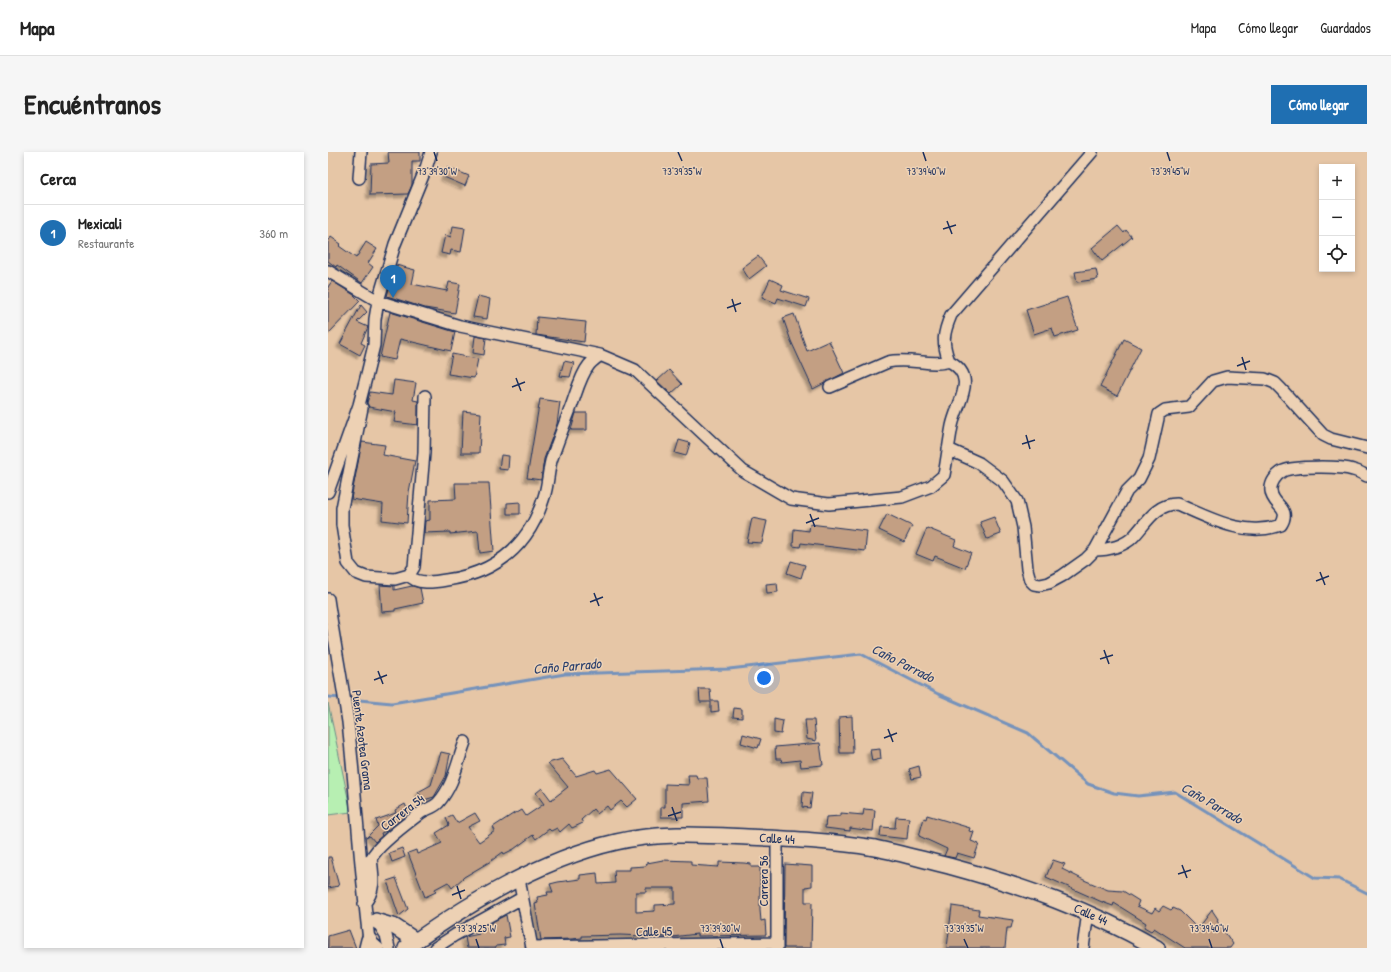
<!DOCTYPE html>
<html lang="es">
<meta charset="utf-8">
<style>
body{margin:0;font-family:"Patrick Hand",sans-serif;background:#f6f6f6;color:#222}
.controls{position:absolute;right:12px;top:12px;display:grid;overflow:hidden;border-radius:0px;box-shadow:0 2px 6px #0003}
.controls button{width:36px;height:36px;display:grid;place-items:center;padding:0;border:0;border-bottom:1px solid #e0e0e0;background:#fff;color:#222;font:20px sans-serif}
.you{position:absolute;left:436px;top:526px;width:14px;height:14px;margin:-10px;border:3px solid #fff;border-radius:50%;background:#1a73e8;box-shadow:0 0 0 6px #1a73e833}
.badge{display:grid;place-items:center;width:26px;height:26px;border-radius:50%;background:#1f6fb2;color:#fff;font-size:13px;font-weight:700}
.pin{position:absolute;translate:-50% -33px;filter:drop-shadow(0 1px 2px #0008)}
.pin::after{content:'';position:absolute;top:21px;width:14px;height:12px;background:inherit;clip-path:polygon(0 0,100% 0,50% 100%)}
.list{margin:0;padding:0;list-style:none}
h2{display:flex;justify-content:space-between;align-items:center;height:52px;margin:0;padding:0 16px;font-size:17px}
h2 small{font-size:13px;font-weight:400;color:#767676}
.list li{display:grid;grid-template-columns:26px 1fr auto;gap:12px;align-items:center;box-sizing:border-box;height:56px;padding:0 16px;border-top:1px solid #e0e0e0}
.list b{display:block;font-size:15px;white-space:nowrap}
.list p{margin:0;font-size:13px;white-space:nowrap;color:#767676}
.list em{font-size:13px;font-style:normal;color:#767676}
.icon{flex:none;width:22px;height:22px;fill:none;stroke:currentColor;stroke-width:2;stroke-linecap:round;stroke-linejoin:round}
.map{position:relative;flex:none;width:1039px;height:796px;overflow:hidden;border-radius:0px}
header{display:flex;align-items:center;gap:24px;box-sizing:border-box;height:56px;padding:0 20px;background:#fff;border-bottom:1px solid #e0e0e0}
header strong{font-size:19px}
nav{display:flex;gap:22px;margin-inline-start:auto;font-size:14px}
.intro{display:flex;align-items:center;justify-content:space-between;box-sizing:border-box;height:96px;padding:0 24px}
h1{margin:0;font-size:28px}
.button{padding:10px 18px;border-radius:0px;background:#1f6fb2;color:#fff;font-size:14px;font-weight:700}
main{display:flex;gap:24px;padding:0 24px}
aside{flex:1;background:#fff;border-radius:0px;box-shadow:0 2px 6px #0003}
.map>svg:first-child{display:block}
.green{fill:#b7efb2;stroke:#698f88}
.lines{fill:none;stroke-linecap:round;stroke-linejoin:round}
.stream{stroke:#7492bb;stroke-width:3}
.building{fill:#c39f83;stroke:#1b2f5e;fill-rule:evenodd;filter:url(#shadow)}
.minor-casing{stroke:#1b2f5e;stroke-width:14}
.secondary-casing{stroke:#1b2f5e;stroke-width:18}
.minor{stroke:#edd1b4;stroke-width:11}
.secondary{stroke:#edd1b4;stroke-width:15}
.ticks{fill:none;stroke:#1b2f5e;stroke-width:1.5}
.labels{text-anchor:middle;stroke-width:3;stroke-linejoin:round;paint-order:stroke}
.street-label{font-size:13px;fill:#1b2f5e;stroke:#edd1b4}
.water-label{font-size:14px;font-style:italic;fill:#2a406e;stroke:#edd1b4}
.ticks-label{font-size:10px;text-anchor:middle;fill:#1b2f5e;stroke:#edd1b4;stroke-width:3;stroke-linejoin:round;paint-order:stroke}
</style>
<header>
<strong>Mapa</strong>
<nav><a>Mapa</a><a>Cómo llegar</a><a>Guardados</a></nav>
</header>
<div class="intro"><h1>Encuéntranos</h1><a class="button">Cómo llegar</a></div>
<main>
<aside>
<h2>Cerca<small></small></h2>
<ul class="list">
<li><span class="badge">1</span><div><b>Mexicali</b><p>Restaurante</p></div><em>360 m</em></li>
</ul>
</aside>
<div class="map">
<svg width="1039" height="796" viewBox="0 0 1039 796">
<defs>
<filter id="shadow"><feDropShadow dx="-3.5" dy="3.5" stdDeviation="1" flood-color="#0004"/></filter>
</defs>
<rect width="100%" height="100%" fill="#e6c6a6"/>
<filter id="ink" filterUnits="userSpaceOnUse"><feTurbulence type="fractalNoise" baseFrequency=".025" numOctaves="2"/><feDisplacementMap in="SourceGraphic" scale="8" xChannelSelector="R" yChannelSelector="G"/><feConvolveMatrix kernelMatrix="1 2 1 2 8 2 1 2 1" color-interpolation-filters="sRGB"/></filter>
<g filter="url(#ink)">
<path class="green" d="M0,551l23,109 -23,3z"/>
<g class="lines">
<path class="stream" d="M0,545l14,1
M20,547l44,4 173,-29 164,-5 132,-15 77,40 90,39 60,51 26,9 24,3 37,-4 140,86 24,1 28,14"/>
</g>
<path class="building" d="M60,0h32v9h-8v24l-4,9 -38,1 1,-31 18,-1z
M120,15l21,9 -4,10 -21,-9z
M125,74l12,2 -4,24 -10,-2 -1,5 -9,-2 4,-18 6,2z
M790,74l6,7 2,-3 6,7 -30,24 -10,-13z
M3,85l10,7 -2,2 17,12 10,-16 11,7 -9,14 5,4 -11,16 -25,-18 -1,2 -8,-6v-19z
M430,104l8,10 -17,13 -7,-11z
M68,113l19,5 -3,14 35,7 2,-9 11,2 -5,29 -30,-5 -38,-12z
M768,117l2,10 -21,3 -2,-10z
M442,127l13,6 -2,5 28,9 -3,8 -28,-9 -2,5 -14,-6z
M4,129l22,14 6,6 -32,33v-47z
M150,144l12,3 -3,20 -14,-2z
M739,145l11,33 -23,7 -3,-9 -18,6 -8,-24z
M33,153l6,7 -10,10 11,5 -7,16 4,2 -5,10 -20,-11z
M62,160l65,20 -4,19 -51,-12 -5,21 -15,-3z
M466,162l13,37 22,-10 15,32 -31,16 -22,-48 -8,-23z
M209,165l49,5 -2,20 -48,-7z
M147,184l11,2 -2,17 -11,-2z
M796,187l17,9 -24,48 -17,-9z
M124,202l26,5 -4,19 -26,-4z
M236,209l10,2 -4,14 -10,-1z
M341,218l13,14 -11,10 -14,-13z
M66,228l22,3 -3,17 5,1v24l-24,-3 2,-10 -27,-5 -2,-4 3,-11 22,3z
M212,247l20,3 -3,22 -13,35 -3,21 -14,-2z
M135,259l18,2 -2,40h-18z
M248,261h11v17h-16z
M351,288l11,3 -4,13 -11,-3z
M34,290l23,3 -2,10 32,6 -6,31 -2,31 -25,-3 1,-16 -32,-5z
M173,303l8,1 -1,14 -9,-1z
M127,331h34l5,68 -14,2 -2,-22 -28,3v-2l-26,1 1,-12 5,-1v-20l26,-1z
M192,350v12h-13v-11z
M559,362l25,12 -8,16 -25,-12z
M666,365l7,17 -14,5 -7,-17z
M424,366l15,3 -5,22 -15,-1z
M482,372l57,7 -2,20 -64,-8 -1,4 -7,-1 1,-17 15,2z
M599,376l29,12 -2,6 17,7 -6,15 -30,-12 -2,5 -17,-7z
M463,409l14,4 -4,13 -14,-5z
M449,431l1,9 -11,1 -1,-9z
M52,433l14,1v4l18,-4 8,2 3,15 -28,6v2l-13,1z
M371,537h11l1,12h7l1,10 -8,1v-10h-11z
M406,556l8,1v9l-9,-1z
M524,564l1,37h-13l-1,-36z
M446,567l9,2 -2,13 -7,-1z
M477,568h9l2,21 -9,-2z
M415,582l18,5 -3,9 -17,-5z
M492,591l3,22 -22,2 -1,-7 -18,2 -1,-3h-5l-1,-12z
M552,597l1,10 -9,2 -2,-11z
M113,600l9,2 -4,22 -12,21 -10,3 -6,-8 13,-7z
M234,607l14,17 19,-6 2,3 14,-4 26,30 -10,8 -6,-6 -11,9 -3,-4 -10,8 -4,-5 -12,11 2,3 -11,5 -3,-4 -9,8 -3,-4 -6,3 -2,-2 -13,10 -3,-4 -19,14 -10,5 -1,-2 -12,9 -27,16 -12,11 -4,-6 -13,7 1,3 -11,5 -17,-44 8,-3 1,4 25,-11 -6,-10 13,-8 -3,-7 6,-3 5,8 18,-10 5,8 -12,6 11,15 16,-11 -2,-4 23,-15 1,1 5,-3 4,6 18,-12 -8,-11 6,-5 9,12 17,-13 -20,-24z
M591,614l2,11 -9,2 -3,-10z
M360,623h8l1,3h10l2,23 -26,2v14h-22v-10h4v-23l24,1z
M475,640l9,1 -2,15 -8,-1z
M77,652l4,9 -23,18 -5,2 1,3 -7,6 -5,-6 -4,2 12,-12 -2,-6 20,-7 -1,-3z
M536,657l11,1 -2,21 -23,-3v3l-25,-3 1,-11 15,-1v-3l22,2z
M599,663l43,13 -1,3 5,1 -3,9 8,3 -5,14 -17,-5 -2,5 -11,-2 3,-7 -28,-13 5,-18 2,1z
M568,665l13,1 -2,21 -27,-3 1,-9 14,1z
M74,696l3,9 -13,5 -3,-9z
M0,705h3l8,29 -11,2z
M335,708l28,1v4l27,2 1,-1v-4l25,1 7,1v3h9v43l1,11 4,-1 1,15 -69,1v-2l-25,3 -52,-2 -38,1v2l-11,1 -30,1 -6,-36 3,-1 -1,-6 11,-2 -1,-3h6l-3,-8 8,-2 22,-3v-4l17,-2 1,11 17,-1 -1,-13h16v-3l16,-1 1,-3zM318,736h29v16l-20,1v6l-19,1v-20h10z
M725,708l12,4 -3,5 22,11 24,10 15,1 16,10 -2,5 15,7 3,-5 4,3 4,-5 8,4 2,-2 7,3 18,18 14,-19 6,9 -1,2 16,23 -3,4h-45l-31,-20 -3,3 -7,-4 2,-4 -32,-20 -1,3 -11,-4 -56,-25z
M457,712l27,2v20l-7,1v15h7l-1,46h-27z
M68,726l12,31 -9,7 -12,-35z
M624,754l27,4 -1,5 35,5 -2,8h-4l-2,20h-58z
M178,763l4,22 -6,1 1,7 -9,1v2h-29l-2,-11 14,-3v-4l14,-4 -1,-4z
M21,778l7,18h-28v-12z"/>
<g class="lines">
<defs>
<path id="minor" d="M31,26l2,-26
M0,119l50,30 82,25 140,29 35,15 108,101 48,28 38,5 73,-7 29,-11 13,-11c3,-16 5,-33 8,-49 5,-24 27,-49 -3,-65 -7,-19 -6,-27 2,-46l141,-163
M502,235l58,-25c20,-5 45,5 61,-1
M31,253l3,3 -20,100v17l6,38 8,10 10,4 29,2 14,-4 5,-8 10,-114 1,-57
M620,297l31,14 24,18 14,20 6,26 4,42 3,11 4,4 6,1 9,-2 13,-7 24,-17 9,-9 32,-59 12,-12 10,-20 10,-45 6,-4 24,-3 24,-26 14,-4 38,2 10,4 6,6 42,46 8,4 36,9
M0,340l31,-87 8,-31 7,-29 1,-26 3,-18 17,-57 31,-76 5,-16
M767,398c13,0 30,-4 39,-14 13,-14 22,-32 43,-32 33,14 67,34 104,21 11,-18 -9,-19 -10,-34 -1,-8 5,-16 12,-20 11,-5 58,-5 70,-1 5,1 10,4 14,6
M81,423c7,10 26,7 37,5 50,-7 83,-34 98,-83 4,-12 4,-24 7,-36 6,-18 13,-36 20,-54 5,-13 9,-31 18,-42 3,-4 8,-7 11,-10
M0,447c6,41 14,82 20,123 8,73 12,146 21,218l9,8
M449,686v110
M191,727l13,69
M36,752c12,-14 9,-28 7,-45 6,-14 38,-37 51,-47 5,-3 12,-5 16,-9 16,-18 19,-40 27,-61
M48,767l10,16 3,13
M204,795l245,-4
M107,796l20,-13 67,-37
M755,796l5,-36"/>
<path id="secondary" d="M50,770l17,5 21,14
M39,796l2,-8
M78,796c61,-44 136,-89 210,-106 44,-10 87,-7 131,-5 43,2 86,4 128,11 25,5 49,12 74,18 77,21 139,43 208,82"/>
</defs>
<use href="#minor" class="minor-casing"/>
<use href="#secondary" class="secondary-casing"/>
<use href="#minor" class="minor"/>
<use href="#secondary" class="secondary"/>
</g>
</g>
<path class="ticks" d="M106,0l3,9M350,0l4,9M595,0l3,9M839,0l3,9M619,69l5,13M615,77l13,-4M404,147l4,13M399,156l14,-5M914,205l4,13M909,214l13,-5M188,226l5,13M184,235l13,-5M698,283l4,14M694,292l13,-4M482,362l5,13M478,371l13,-5M992,420l5,13M988,429l13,-5M266,441l5,13M262,450l13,-5M776,498l5,14M772,507l13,-4M50,519l5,13M46,528l13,-5M560,577l5,13M556,586l13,-5M344,655l5,14M340,664l13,-4M854,713l5,13M850,722l13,-4M129,734l4,13M124,743l13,-5M148,787l3,9M392,787l3,9M636,787l4,9M881,787l3,9"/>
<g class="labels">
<g class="street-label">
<text transform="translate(35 588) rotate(83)" y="5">Puente Azotea Grama</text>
<text transform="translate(74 660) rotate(-37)" y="5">Carrera 54</text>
<text transform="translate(449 686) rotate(3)" y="5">Calle 44</text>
<text transform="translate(435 729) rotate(-90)" y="5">Carrera 56</text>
<text transform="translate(763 762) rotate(24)" y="5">Calle 44</text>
<text transform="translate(326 779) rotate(-1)" y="5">Calle 45</text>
</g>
<g class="water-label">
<text transform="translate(575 511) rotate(27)" y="5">Caño Parrado</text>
<text transform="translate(239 514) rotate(-5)" y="5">Caño Parrado</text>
<text transform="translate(884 651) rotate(30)" y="5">Caño Parrado</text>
</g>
</g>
<g class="ticks-label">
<text x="109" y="23">73°39'30"W</text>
<text x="354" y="23">73°39'35"W</text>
<text x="598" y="23">73°39'40"W</text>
<text x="842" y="23">73°39'45"W</text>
<text x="148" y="780">73°39'25"W</text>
<text x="392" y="780">73°39'30"W</text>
<text x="636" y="780">73°39'35"W</text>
<text x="881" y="780">73°39'40"W</text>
</g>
</svg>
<div class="controls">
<button>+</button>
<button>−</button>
<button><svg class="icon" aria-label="locate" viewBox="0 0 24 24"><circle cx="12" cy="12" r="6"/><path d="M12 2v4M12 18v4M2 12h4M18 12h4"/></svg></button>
</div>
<div class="you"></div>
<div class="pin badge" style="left:65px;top:146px">1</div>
</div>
</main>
